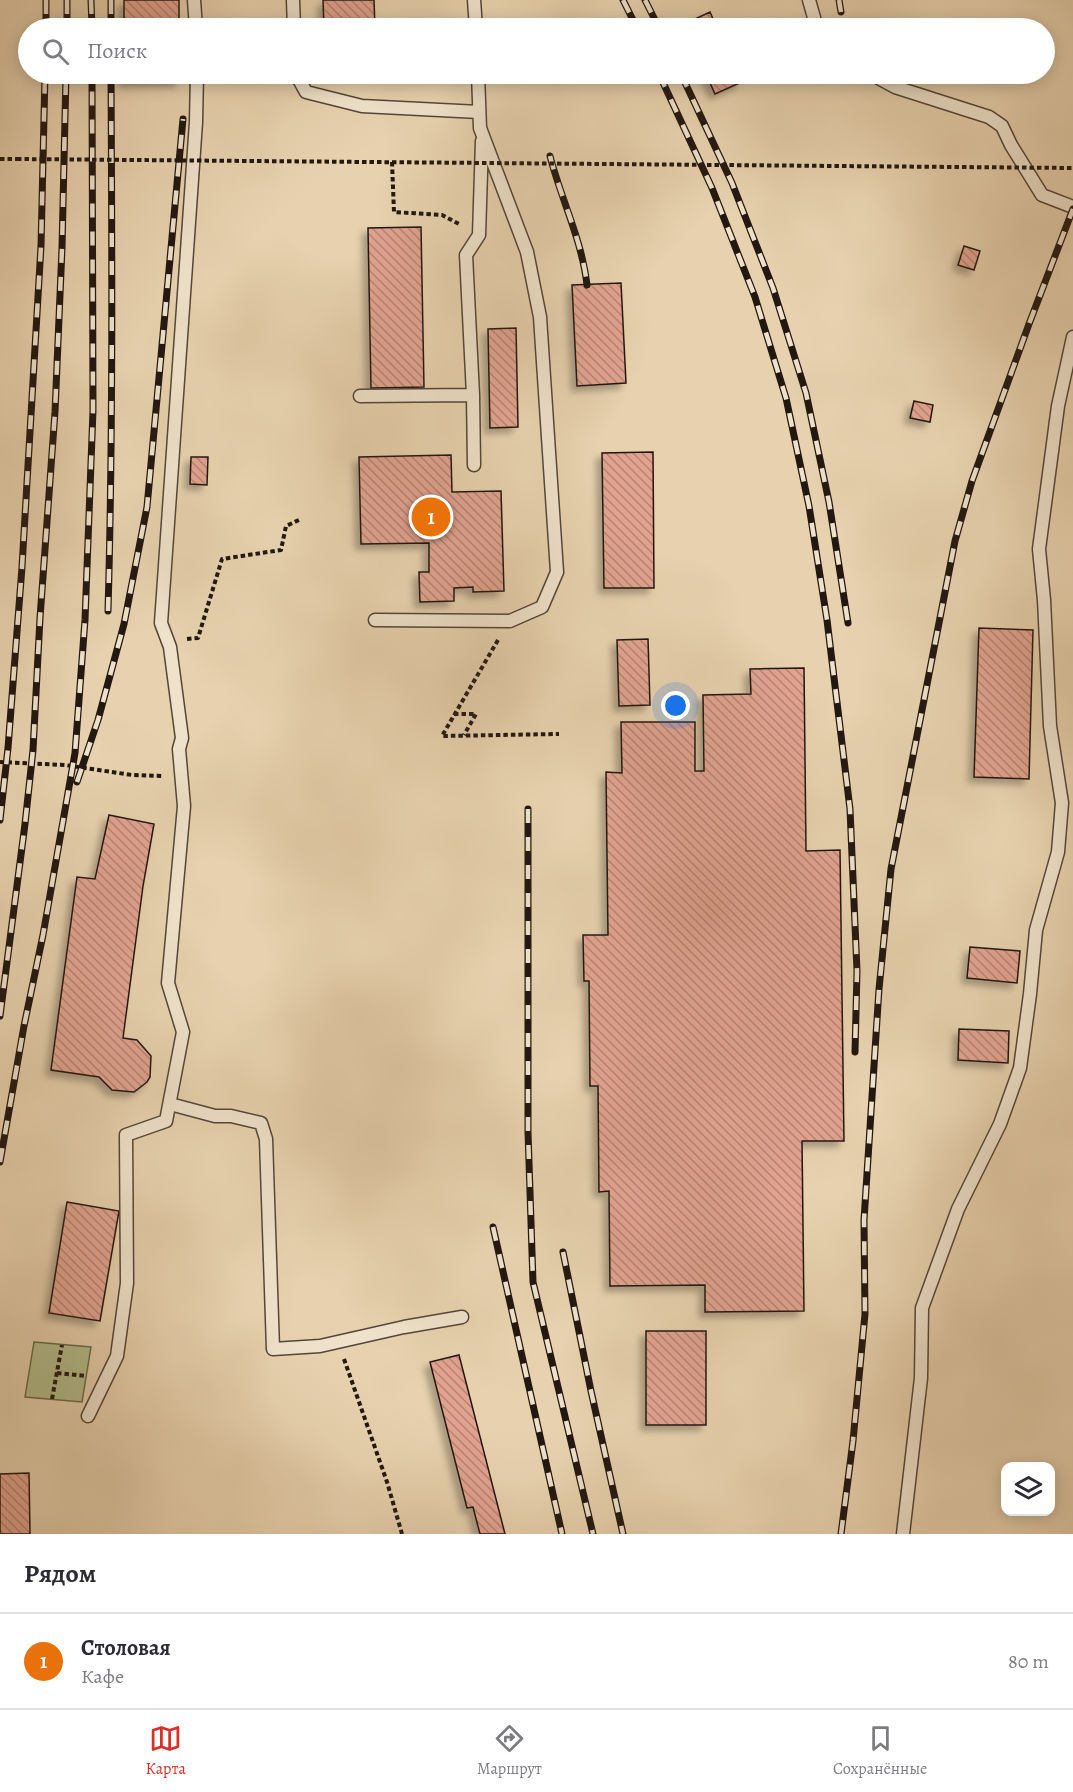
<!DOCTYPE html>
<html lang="ru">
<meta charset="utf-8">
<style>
body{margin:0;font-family:Alegreya,serif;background:#f7f7f7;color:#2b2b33}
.controls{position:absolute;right:18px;bottom:18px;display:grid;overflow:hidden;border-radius:12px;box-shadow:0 3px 15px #0003}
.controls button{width:54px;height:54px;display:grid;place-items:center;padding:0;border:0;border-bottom:2px solid #e1e1e2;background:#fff;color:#2b2b33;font:30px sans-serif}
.you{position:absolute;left:676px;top:706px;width:21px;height:21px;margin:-15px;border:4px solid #fff;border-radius:50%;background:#1a73e8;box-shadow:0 0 0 9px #1a73e833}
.badge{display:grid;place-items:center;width:39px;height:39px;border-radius:50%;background:#d93025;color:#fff;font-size:20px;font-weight:700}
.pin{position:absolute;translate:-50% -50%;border:3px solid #fff;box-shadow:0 2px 6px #0006}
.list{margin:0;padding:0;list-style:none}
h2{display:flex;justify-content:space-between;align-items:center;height:78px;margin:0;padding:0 24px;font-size:26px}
h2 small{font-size:20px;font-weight:400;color:#7c7c81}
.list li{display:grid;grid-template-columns:39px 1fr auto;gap:18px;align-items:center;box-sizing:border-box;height:96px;padding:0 24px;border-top:2px solid #e1e1e2}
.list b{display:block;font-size:22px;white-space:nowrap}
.list p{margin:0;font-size:20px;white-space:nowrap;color:#7c7c81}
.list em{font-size:20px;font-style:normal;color:#7c7c81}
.icon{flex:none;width:33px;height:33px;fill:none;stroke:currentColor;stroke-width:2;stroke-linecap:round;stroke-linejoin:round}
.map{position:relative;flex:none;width:1073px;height:1534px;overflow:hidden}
.search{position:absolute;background:#fff;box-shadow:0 3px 15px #0003;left:18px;right:18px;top:18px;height:66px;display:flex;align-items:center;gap:15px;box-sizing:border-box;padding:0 21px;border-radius:33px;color:#7c7c81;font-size:22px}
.sheet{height:174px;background:#fff}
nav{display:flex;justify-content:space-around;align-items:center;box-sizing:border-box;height:84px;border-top:2px solid #e1e1e2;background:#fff;font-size:16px;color:#7c7c81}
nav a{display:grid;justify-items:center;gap:3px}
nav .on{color:#d93025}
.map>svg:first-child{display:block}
.grass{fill:#b3bc8c;stroke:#6b6a4e;stroke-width:1.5}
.building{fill:url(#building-back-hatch);stroke:#231711;stroke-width:1.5;filter:url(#shadow)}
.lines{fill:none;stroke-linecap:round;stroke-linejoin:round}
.service-casing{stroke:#544638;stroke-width:15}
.path{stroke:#231711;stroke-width:4;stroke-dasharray:4.5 3;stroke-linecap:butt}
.service{stroke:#efe1ca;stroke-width:12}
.rail-casing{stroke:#231711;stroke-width:7}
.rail{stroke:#efe1ca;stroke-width:4.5;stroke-dasharray:14;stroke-linecap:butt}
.path-bridge{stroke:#231711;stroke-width:4;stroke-dasharray:4.5 3;stroke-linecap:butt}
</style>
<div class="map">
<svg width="1073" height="1534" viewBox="0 0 1073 1534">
<defs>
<pattern id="building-back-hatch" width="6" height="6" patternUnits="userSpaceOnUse" patternTransform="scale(1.5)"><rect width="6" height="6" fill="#e1a390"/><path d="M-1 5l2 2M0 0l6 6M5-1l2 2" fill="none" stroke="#b68474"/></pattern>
<filter id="shadow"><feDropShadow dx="-5.5" dy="5.5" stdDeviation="3" flood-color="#0004"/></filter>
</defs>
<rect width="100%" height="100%" fill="#e7d1ae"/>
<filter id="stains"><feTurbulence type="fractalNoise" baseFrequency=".00333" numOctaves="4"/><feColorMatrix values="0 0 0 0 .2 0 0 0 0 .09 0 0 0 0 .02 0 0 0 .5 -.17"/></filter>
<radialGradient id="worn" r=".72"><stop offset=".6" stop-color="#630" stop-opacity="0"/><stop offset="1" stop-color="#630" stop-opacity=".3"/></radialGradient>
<path class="grass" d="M34,1342l57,5 -9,55 -57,-5z"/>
<path class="building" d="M124,0h55v28h-55z
M323,0h51l1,28h-51z
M710,12l7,16h-31l-2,-4z
M125,74h55v7h-55z
M706,74h32l4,8 -27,12z
M421,227l3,160 -53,1 -3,-160z
M964,246l16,5 -6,19 -16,-5z
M621,283l5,100 -49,3 -5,-101z
M516,328l2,99 -28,1 -2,-99z
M914,401l19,4 -3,17 -20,-4z
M653,452l1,136h-50l-2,-135z
M451,455l1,37 49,-1 3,100 -31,1v-5l-19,1v13l-34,1 -1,-30h10v-29l-68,1 -2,-87z
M191,457h17l-1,28 -17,-1z
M979,628l54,2 -4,149 -55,-2z
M648,639l2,66 -31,1 -2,-66z
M804,668l2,183 34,-1 4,291h-42l2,170 -99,1v-27l-95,1 -1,-95 -10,1 -1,-106h-8l-1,-105h-5l-1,-46h25l-2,-163 16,1 -1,-51h74v49h9l-1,-76 48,-1 -1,-25z
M109,815l45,9 -11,62 -20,152 14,2 14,16 -1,21 -3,5 -13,10 -22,-2 -13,-13 -48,-7 26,-193 18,2z
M970,947l50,4 -3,32 -50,-5z
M959,1029l50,2 -1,32 -50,-3z
M67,1202l52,9 -19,110 -51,-8z
M646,1331h60v94h-60z
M459,1355l46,179h-25l-7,-27 -6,1 -37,-146z
M29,1473l1,61h-30v-60z"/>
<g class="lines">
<defs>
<path id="service" d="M194,0l2,28
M293,0l1,28
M474,0l2,28
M809,0l8,28
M296,74l10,18 56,14 117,6
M871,74l24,13 94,30 13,9 9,19 31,50 31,12
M360,396l113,-1
M474,465l-1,-70 -7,-140 13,-20 3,-94
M375,620l135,1 32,-14 15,-35 -17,-255 -13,-65 -47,-124 -2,-54
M170,1104l45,12h16l30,7 5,16 7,210 47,-3 84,-19 58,-10
M88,1416l29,-60 10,-73 -1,-148 40,-14 17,-89 -15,-49 16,-177 -5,-57 3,-11 -12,-91 -9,-24 35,-501 1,-48
M903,1534l18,-156 1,-70 36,-99 42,-85 20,-56 10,-74 6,-64 22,-78 4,-49 -12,-77 -6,-126 -5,-51 19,-143 15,-69"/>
</defs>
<use href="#service" class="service-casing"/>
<path class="path" d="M0,159h17
M392,162l2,50 48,3 19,10
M187,639l11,-1 24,-79 59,-9 5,-24 13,-6
M498,640l-56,96 117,-2
M454,714h22l-12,21
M0,762l65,3 67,10 31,1
M344,1359l43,123 15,52
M57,1373l29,3
M52,1399l10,-54"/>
<use href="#service" class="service"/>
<defs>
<path id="rail" d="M46,0v28
M67,0v28
M91,0l1,28
M111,0v28
M623,0l14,28
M645,0l14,28
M839,0l2,12
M659,74l53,114 43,109 31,101 23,108 18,114 23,189 7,162 -2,81
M681,74l51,109 41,105 33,105 23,109 19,121
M550,156c11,43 32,84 37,129
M108,611c5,-179 4,-358 3,-537
M77,782l21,-62 26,-96 23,-117 36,-388
M528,809v323l5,150 60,252
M0,820l8,-72 14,-181 19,-321 4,-172
M0,1016l25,-192 8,-74 7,-132 15,-206 7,-164 4,-174
M0,1162l24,-136 19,-91 32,-182 10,-133 8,-210 -1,-336
M493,1227l69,307
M563,1252l28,139 32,143
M841,1534l12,-93 12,-127 -1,-94 15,-231 12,-120 64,-328 17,-60 57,-157 44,-115"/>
</defs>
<use href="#rail" class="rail-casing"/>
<use href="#rail" class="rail"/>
<path class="path-bridge" d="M17,159l1056,9"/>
</g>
<rect width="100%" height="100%" filter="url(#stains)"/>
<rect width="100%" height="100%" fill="url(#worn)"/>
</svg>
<div class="controls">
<button><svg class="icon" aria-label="layers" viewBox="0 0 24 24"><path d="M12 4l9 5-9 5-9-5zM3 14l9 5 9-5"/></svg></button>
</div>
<div class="you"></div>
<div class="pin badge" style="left:431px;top:517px;background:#e8710a">1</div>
<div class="search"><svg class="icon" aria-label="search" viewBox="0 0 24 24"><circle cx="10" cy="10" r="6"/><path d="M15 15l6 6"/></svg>Поиск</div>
</div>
<section class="sheet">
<h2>Рядом<small></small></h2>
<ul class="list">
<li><span class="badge" style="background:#e8710a">1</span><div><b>Столовая</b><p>Кафе</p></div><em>80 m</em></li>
</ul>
</section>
<nav>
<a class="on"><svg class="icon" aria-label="map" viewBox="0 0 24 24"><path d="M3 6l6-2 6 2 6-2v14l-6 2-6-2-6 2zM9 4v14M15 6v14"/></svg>Карта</a>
<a><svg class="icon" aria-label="directions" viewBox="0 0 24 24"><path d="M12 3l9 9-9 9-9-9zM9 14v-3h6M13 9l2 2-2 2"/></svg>Маршрут</a>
<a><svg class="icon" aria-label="saved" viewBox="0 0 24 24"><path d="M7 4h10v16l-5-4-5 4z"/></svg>Сохранённые</a>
</nav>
